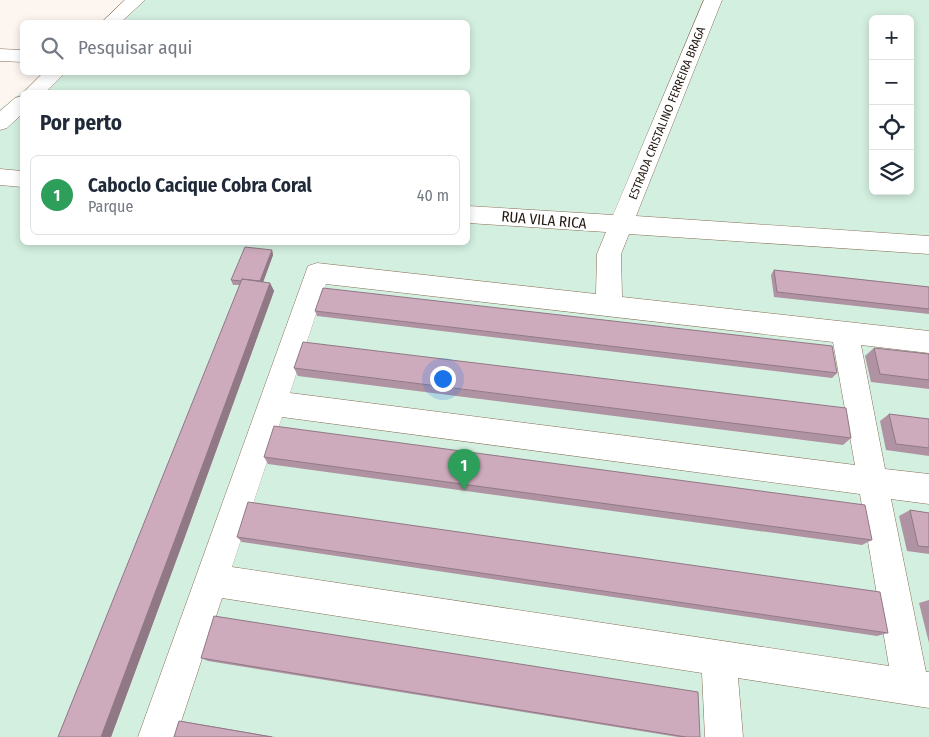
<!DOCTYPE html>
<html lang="pt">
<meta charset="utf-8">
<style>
body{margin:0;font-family:"Fira Sans Condensed",sans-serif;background:#f2f2f3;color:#1f2937}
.controls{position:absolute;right:15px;top:15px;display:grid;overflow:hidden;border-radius:8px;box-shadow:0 2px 8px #0003}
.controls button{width:45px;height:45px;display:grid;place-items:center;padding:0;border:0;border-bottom:1px solid #e0e1e3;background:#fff;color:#1f2937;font:25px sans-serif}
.you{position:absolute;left:442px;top:378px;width:18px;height:18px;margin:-12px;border:4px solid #fff;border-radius:50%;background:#1a73e8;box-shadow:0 0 0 8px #1a73e833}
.badge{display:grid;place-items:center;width:32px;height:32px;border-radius:50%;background:#346b86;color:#fff;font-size:16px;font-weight:700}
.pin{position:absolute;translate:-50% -41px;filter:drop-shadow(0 1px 2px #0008)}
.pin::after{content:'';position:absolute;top:26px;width:18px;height:15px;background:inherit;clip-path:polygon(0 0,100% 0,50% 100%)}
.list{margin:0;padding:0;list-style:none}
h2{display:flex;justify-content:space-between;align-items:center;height:65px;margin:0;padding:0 20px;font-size:21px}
h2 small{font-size:16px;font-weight:400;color:#747a83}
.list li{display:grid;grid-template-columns:32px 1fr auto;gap:15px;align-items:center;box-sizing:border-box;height:80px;margin:0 10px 10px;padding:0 10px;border:1px solid #e0e1e3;border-radius:8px}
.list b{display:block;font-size:19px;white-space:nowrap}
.list p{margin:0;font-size:16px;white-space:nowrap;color:#747a83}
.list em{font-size:16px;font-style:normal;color:#747a83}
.icon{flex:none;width:28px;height:28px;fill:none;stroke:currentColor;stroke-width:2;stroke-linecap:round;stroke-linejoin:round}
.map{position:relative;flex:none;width:929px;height:737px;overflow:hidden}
.search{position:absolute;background:#fff;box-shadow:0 2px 8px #0003;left:20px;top:20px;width:450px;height:55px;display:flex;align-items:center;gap:12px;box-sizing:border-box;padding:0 18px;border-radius:8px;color:#747a83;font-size:19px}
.panel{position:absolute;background:#fff;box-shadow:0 2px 8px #0003;left:20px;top:90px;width:450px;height:155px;border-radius:8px}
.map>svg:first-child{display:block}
.green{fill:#d3efe0;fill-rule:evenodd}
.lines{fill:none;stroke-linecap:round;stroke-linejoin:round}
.minor-casing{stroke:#8a6e56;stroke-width:1}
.minor{fill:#fff;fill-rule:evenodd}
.wall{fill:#b093a3}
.shaded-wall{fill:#907884}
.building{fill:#cdabbd;stroke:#907884}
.labels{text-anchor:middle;stroke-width:4;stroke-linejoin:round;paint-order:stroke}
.far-street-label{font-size:12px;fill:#23180f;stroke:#fff}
.street-label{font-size:15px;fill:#23180f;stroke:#fff}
</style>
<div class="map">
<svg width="929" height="737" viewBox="0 0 929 737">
<rect width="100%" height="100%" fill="#fcf5f0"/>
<path class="green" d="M141,0h788v737h-929v-628l47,-36 421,-1v-50h-356zM873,19h37v172h-37zM22,92h446v150h-446z"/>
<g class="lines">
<defs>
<path id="minor" d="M125,0h20l-24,22h-19z
M704,0h18l-86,216 293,20v18l-300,-20 -8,20 1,43 307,34v22l-68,-8 24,124 44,5v30l-38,-5 35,173h3v36l-191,-30 5,59h-38l-3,-64 -480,-75 -46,139h-38l170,-471 9,-3 279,31 1,-40 9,-22 -138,-9v-17l145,9zM326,284l507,58 22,123 -565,-72zM282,417l578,77 29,172 -657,-99z
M0,49l22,1v12l-22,-1z
M44,72h22l-20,20h-22z
M22,96v18l-15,14 -7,2v-19l15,-13z
M0,169l22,2v16l-22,-2z"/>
</defs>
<use href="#minor" class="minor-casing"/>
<use href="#minor" class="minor"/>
</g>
<path class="wall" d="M272,250l1,5 -10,27 7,1 4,8 -91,251 -72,195h-53l182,-452h-7l-2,-5z
M774,270l155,17v27l-155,-17 -3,-22z
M315,311l522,62 -5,5 -515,-62z
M874,348l55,6v35l-58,-7 -6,-26z
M294,368l557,70 -8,7 -545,-69z
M889,414l40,5v37l-43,-6 -6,-29z
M264,457l608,83 -10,5 -594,-81z
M910,510l19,3v41l-22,-3 -8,-35z
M237,537l651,96 -11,3 -635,-94z
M929,600v43l-10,-40z
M201,658l499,79h-22l-470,-76z
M179,721l8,1 88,15h-101z"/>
<path class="shaded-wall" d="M272,250l1,5 -12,33 -2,-5z
M270,283l4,8 -91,251 -72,195h-10z"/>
<path class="building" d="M245,247l27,3 -12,31 -18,-2 -1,2 -10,-1z
M774,270l155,17v22l-152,-17z
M242,279l28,4 -94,254 -75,200h-43z
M323,288l509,58 5,27 -522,-62z
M303,342l543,66 5,30 -557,-70z
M874,348l55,6v26l-49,-6z
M889,414l40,5v29l-33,-4z
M274,426l591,79 7,35 -608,-83z
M248,502l632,90 8,41 -651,-96z
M910,510l19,3v34l-11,-1z
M214,616l484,76 2,45h-14l-485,-79z
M179,721l93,16h-98z"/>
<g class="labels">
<g class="far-street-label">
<text transform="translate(667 113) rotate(-68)" y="4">ESTRADA CRISTALINO FERREIRA BRAGA</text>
</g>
<g class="street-label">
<text transform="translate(544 220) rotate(5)" y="5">RUA VILA RICA</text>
</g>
</g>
</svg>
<div class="controls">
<button>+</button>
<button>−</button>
<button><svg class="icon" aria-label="locate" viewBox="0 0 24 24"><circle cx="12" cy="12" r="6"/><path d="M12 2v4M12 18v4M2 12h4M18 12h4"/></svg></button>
<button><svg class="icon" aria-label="layers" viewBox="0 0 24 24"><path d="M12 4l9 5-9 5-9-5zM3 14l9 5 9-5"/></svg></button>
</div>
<div class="you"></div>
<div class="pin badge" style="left:464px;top:490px;background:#2e9e5b">1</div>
<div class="search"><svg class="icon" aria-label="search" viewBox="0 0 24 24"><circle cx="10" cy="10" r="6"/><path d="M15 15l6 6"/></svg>Pesquisar aqui</div>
<section class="panel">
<h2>Por perto<small></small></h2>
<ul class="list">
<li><span class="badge" style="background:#2e9e5b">1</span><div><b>Caboclo Cacique Cobra Coral</b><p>Parque</p></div><em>40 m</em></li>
</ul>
</section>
</div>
